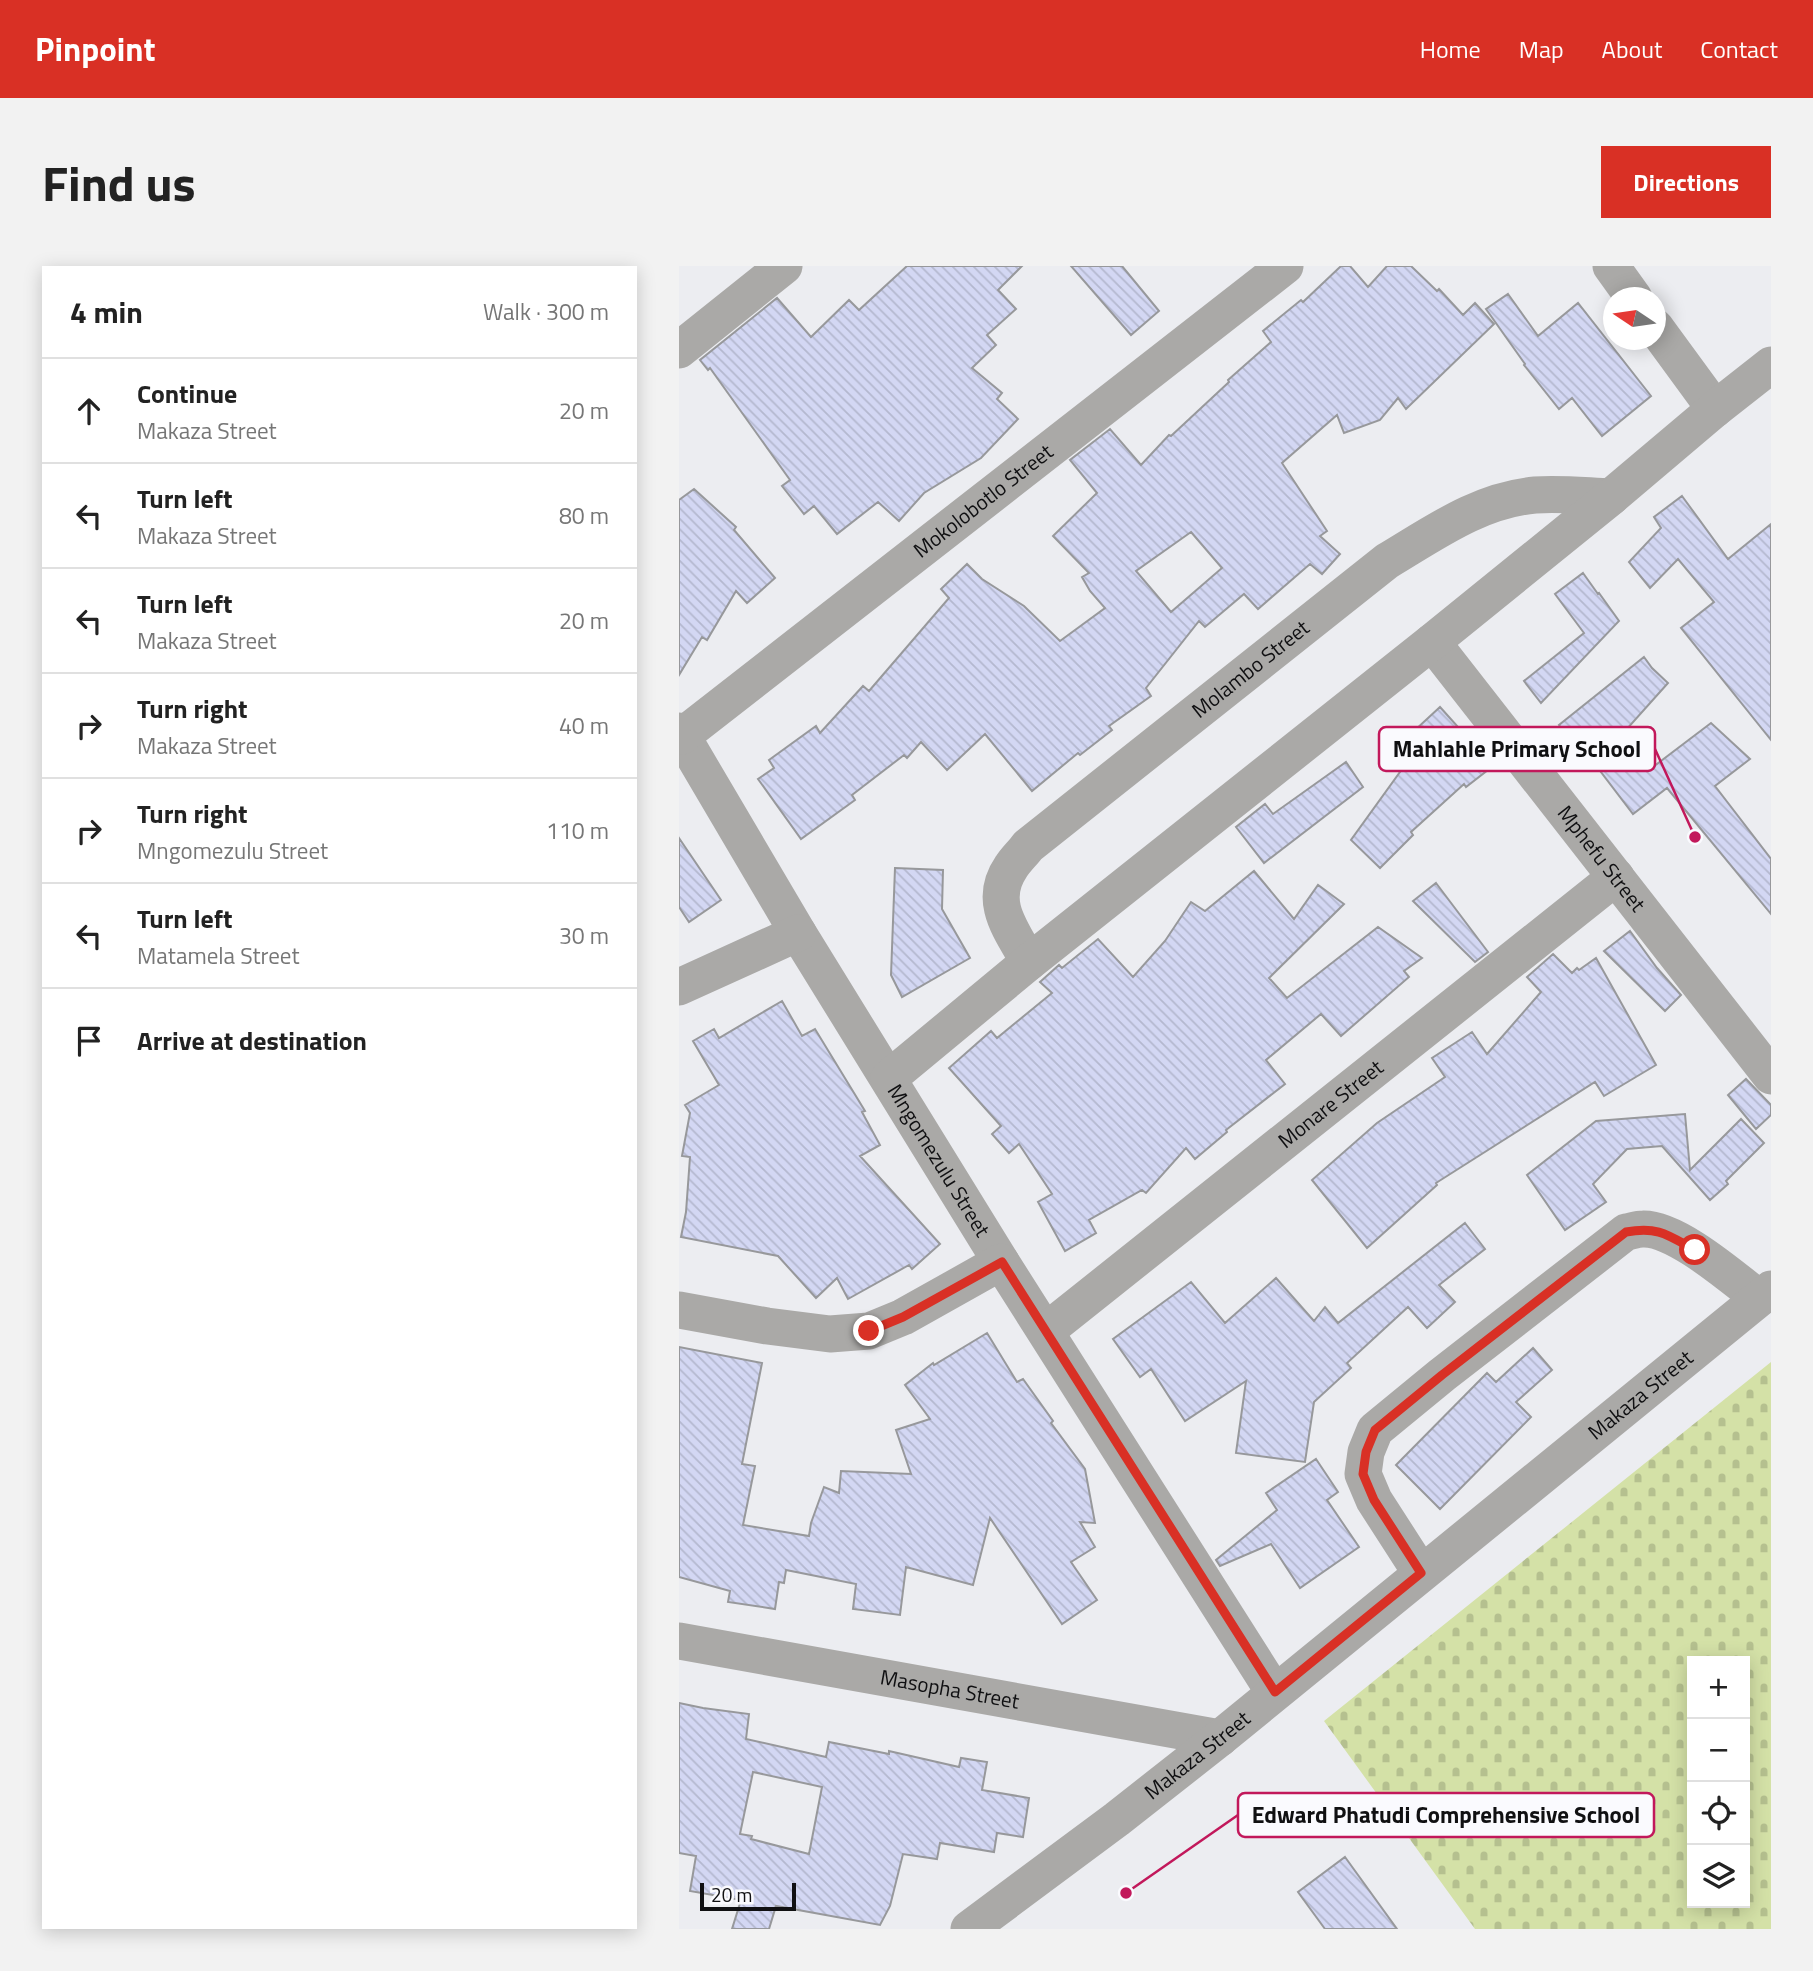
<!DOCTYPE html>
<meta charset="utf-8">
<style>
body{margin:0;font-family:"Titillium Web",sans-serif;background:#f2f2f2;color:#222}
.controls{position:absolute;right:21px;bottom:21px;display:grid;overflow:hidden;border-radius:0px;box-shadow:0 4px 18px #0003}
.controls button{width:63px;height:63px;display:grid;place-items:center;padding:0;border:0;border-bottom:2px solid #e0e0e0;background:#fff;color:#222;font:35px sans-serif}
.compass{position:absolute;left:924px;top:21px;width:63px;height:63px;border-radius:50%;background:#fff;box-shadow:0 4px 18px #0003;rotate:283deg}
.scale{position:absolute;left:21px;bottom:18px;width:96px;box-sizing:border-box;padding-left:7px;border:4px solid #101012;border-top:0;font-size:19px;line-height:24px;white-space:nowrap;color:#101012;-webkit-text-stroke:5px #fafafe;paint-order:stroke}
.stop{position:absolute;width:21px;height:21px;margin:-16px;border:5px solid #d93025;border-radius:50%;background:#fff}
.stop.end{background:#d93025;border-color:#fff;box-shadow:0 2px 7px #0008}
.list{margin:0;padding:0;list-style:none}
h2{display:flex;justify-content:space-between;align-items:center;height:91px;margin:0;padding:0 28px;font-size:30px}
h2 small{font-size:23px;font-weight:400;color:#767676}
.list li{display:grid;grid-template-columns:46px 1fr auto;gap:21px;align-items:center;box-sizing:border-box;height:105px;padding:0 28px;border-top:2px solid #e0e0e0}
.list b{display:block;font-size:26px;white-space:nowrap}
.list p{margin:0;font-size:23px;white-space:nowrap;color:#767676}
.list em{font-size:23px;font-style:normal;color:#767676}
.icon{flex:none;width:38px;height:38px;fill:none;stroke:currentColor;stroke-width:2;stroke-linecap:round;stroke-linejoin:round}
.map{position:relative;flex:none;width:1092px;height:1663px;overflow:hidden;border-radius:0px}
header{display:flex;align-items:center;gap:42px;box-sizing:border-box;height:98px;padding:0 35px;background:#d93025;color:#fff}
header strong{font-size:33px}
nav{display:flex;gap:38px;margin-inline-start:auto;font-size:24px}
.intro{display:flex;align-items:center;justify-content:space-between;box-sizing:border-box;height:168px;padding:0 42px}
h1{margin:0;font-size:49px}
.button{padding:18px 32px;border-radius:0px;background:#d93025;color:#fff;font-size:24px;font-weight:700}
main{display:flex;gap:42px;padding:0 42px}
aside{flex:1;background:#fff;border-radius:0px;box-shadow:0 4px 18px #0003}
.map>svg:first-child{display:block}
.cemetery{fill:url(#cemetery-stones);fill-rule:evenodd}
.building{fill:url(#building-back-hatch);stroke:#97989b;stroke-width:2;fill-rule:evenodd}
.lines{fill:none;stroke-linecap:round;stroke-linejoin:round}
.minor{stroke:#aaa9a7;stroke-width:37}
.route{stroke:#d93025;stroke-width:9}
.labels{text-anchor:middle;stroke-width:5;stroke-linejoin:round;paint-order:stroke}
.street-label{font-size:21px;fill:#101012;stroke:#fafafe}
.leader{fill:none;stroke:#c2185b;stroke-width:2.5}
.callout-dot{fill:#c2185b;stroke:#fafafe;stroke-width:2.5}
.callout{fill:#fafafe;stroke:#c2185b;stroke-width:2.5}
.callout-label{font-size:23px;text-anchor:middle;font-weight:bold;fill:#101012}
</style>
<header>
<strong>Pinpoint</strong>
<nav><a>Home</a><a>Map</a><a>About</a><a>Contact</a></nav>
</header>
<div class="intro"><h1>Find us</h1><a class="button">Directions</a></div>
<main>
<aside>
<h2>4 min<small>Walk · 300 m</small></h2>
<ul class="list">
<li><svg class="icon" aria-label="ahead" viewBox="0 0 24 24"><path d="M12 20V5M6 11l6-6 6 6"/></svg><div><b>Continue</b><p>Makaza Street</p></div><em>20 m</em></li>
<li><svg class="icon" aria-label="left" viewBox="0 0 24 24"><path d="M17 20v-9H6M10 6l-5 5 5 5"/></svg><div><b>Turn left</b><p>Makaza Street</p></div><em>80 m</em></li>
<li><svg class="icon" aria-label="left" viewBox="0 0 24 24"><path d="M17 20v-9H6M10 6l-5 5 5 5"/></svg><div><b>Turn left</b><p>Makaza Street</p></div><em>20 m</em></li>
<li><svg class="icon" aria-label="right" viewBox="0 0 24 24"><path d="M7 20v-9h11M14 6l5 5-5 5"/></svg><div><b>Turn right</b><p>Makaza Street</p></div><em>40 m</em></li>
<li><svg class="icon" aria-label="right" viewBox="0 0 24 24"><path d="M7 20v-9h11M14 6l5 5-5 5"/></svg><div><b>Turn right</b><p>Mngomezulu Street</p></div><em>110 m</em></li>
<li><svg class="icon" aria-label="left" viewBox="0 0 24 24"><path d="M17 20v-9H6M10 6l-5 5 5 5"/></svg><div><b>Turn left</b><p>Matamela Street</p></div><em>30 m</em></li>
<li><svg class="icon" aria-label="arrive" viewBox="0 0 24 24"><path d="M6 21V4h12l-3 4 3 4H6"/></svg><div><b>Arrive at destination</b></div></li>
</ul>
</aside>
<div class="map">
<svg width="1092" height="1663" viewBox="0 0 1092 1663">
<defs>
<pattern id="cemetery-stones" width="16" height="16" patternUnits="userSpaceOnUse" patternTransform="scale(1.75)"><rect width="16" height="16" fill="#d4e1a7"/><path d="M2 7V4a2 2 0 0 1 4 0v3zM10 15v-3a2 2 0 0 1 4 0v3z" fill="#b5c08f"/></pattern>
<pattern id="building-back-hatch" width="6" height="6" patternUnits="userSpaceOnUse" patternTransform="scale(1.75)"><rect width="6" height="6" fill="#d3d7f3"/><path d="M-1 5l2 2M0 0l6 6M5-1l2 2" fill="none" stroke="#b4b8cf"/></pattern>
</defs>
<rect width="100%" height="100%" fill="#ecedf1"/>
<path class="cemetery" d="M1092,1096v567h-296l-151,-208zM1013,1395h53v242h-53z"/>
<path class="building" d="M228,0h115l-24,24 18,19 -29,26 9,10 -24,23 30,25 -5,6 21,20 -37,39 -57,35 -25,28 -21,-19 -41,32 -23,-28 -10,8 -22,-28 8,-6 -80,-112 -2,2 -8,-10 77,-62 34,39 38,-37 10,10z
M392,0h51l37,45 -28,24z
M662,0h9l18,21 19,-21h24l26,25 2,-2 24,26 12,-12 19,21 -88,85 -8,-11 -18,22 -36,13 -7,-18 -55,48 45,68 -7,5 20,18 -18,20 -12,-10 -52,45 -14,-15 -39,33 -6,-6 -53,67 5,8 -42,30 3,4 -32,25 -2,-2 -46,38 -47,-57 -38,36 -26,-28 -14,16 -3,-3 -52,40 3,5 -54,39 -43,-60 16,-11 -5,-8 47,-34 4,7 43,-47 6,5 80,-93 -8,-9 26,-25 15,15 42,27 36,35 45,-33 -15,-17 -8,-14 7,-4 -36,-37 44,-43 -27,-33 40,-31 31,36 28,-30 2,1 58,-54 -1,-2 43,-38 -8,-11 38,-31 2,2zM512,266l31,36 -51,44 -35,-41z
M829,28l30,42 40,-33 73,93 -49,40 -30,-38 -13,11 -35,-44 1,-1 -39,-55z
M15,223l42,38 -2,3 41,48 -28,25 -11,-12 -29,49 -5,-3 -23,38v-175z
M1003,230l46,63 43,-35v216l-90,-112 33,-26 -36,-43 -28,29 -21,-26 32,-34 -7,-11z
M904,307l15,21 1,-1 20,28 -78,82 -17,-22 60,-48 -29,-39z
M965,391l8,11 16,15 -43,48 28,36 58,-44 39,36 -35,27 56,73v55l-104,-126 -34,26 -42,-55 -9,7 -23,-30 5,-4 -5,-7z
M761,441l53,59 -27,21 -2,-3 -53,48 2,3 -33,33 -29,-28 72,-100 -9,-9z
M667,496l17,25 -99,76 -28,-36 29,-23 8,10z
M0,572l42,62 -32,22 -10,-15z
M216,602l48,2 -1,39 28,49 -68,39 -11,-22z
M575,605l40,48 24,-34 26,19 -75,74 18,20 91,-71 44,31 -18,13 5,6 -68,59 -20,-22 -55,46 19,24 -59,46 1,2 -32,27 -9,-11 -40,45 -4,-3 -53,30 7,13 -31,18 -27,-49 14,-8 -33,-50 -10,9 -17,-19 9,-8 -52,-58 42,-37 6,7 55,-45 -12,-11 19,-17 3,3 36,-29 35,38 32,-36 26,-39 14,9z
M757,617l52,69 -13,10 -62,-61z
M951,665l27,37 24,27 -16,16 -61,-60z
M874,688l19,19 5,-5 2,2 17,-12 60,107 -52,31 -9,-14 -159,101 1,2 -70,63 -55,-68 65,-57 68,-46 -13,-19 40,-26 15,22 54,-62 -14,-15z
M103,735l20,35 13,-7 50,82 -3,1 18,33 -20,11 80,88 -28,25 -3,-4 -61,34 -11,-21 -21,20 -38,-42 -97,-19 5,-25 4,-55 -8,-1 8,-43 -5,-8 34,-20 -26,-44 21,-12 5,9z
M1067,813l25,26v10l-15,14 -28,-34z
M1006,848l5,56 51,-51 23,24 -38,38 2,3 -18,16 -48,-54 -35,3 -34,35 13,18 -41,28 -38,-55 69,-54z
M786,957l20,26 -46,36 16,17 -28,26 -19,-21 -61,56 4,5 -37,34 -9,60 -69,-9 10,-72 -61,40 -34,-52 -11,8 -27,-38 78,-57 34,41 51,-45 38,43 11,-14 13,16z
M308,1067l30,49 6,-3 30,42 -2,2 34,46 10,54 -15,-1 15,25 -24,15 26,38 -35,24 -72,-106 -17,67 -67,-18 -6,48 -47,-6 3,-25 -70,-14 -2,13 -5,-1 -4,27 -47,-7 2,-11 -51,-14v-230l83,16 -20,101 13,2 -12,59 66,11 2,-13 13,-36 15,6 2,-22 70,3 -15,-44 34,-11 -25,-34 28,-22 1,2z
M854,1082l19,22 -36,32 15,15 -91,92 -44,-44 91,-92 9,9z
M637,1193l22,33 -11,8 32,47 -59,41 -29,-44 -51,22 -4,-6 61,-50 -11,-17z
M0,1437l24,5 46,6 -3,25 80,18 3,-15 60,12v-3l70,16 2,-9 26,4 -5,28 47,8 -6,39 -26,-4 -3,19 -54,-9 -3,16 -34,-5 -13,52 -10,19 -104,-19 -7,23h-37l9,-29 -51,-9 6,-35 -17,-3zM74,1506l69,15 -13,67 -58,-15 1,-3 -12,-2z
M666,1591l52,72h-72l-27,-37z"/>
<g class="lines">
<g class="minor">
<path d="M932,0l23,32"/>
<path d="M976,61l60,82"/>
<path d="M0,84l105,-84"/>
<path id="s1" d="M753,376l339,434"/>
<path id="s2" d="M0,465l119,202 203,329 273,430"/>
<path id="s3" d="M3,470l603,-470"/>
<path id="s4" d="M350,696c-17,-31 -42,-60 -18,-95 5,-8 12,-14 17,-21l359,-285c47,-28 92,-61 148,-66 25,-2 51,1 76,2"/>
<path d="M0,721l119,-54"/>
<path d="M210,812l140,-116 403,-320 179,-145 104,-88 56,-44"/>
<path d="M0,1044l88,16 63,8 39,-3 34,-14 98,-55"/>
<path id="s5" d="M367,1065l570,-454"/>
<path d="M742,1307l-47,-73 -11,-26 3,-22 9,-22 67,-55 184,-143c6,-1 11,-3 17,-3 33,-1 90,49 116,69"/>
<path id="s6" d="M0,1375l541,97"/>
<path id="s7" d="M290,1663l148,-110 103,-81 551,-449"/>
</g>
</g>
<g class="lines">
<path class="route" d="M190,1065l34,-14 99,-55 273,430 146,-119 -47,-73 -11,-26 3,-22 9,-22 67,-55 184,-143c32,-6 42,3 69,18"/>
</g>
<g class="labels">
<g class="street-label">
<text dy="7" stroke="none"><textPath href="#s3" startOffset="382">Mokolobotlo Street</textPath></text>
<text dy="7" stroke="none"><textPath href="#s4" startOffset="415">Molambo Street</textPath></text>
<text dy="7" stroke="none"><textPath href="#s1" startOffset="275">Mphefu Street</textPath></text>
<text dy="7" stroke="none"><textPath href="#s5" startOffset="364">Monare Street</textPath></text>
<text dy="7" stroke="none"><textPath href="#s2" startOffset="502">Mngomezulu Street</textPath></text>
<text dy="7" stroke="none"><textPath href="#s7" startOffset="858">Makaza Street</textPath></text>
<text dy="7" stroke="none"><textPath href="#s6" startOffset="275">Masopha Street</textPath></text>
<text dy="7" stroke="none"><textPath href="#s7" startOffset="287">Makaza Street</textPath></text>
</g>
</g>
<path class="leader" d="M1016 571L976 483M447 1627L559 1549"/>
<g class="callout-dot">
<circle cx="1016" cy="571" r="7"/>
<circle cx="447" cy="1627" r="7"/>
</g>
<g class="callout">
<rect x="700" y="461" width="276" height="44" rx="7"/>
<rect x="559" y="1527" width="416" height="44" rx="7"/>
</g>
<g class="callout-label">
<text x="838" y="491">Mahlahle Primary School</text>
<text x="767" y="1557">Edward Phatudi Comprehensive School</text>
</g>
</svg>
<div class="controls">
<button>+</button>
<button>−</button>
<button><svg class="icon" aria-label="locate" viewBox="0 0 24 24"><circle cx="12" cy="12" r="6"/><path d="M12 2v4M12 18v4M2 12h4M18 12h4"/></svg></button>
<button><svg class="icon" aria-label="layers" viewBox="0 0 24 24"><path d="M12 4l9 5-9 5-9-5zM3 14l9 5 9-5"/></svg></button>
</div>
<svg class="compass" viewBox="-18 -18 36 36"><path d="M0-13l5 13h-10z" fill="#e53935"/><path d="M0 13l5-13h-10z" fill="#767676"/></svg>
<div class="scale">20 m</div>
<div class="stop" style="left:1016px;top:984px"></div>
<div class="stop end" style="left:190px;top:1065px"></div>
</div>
</main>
